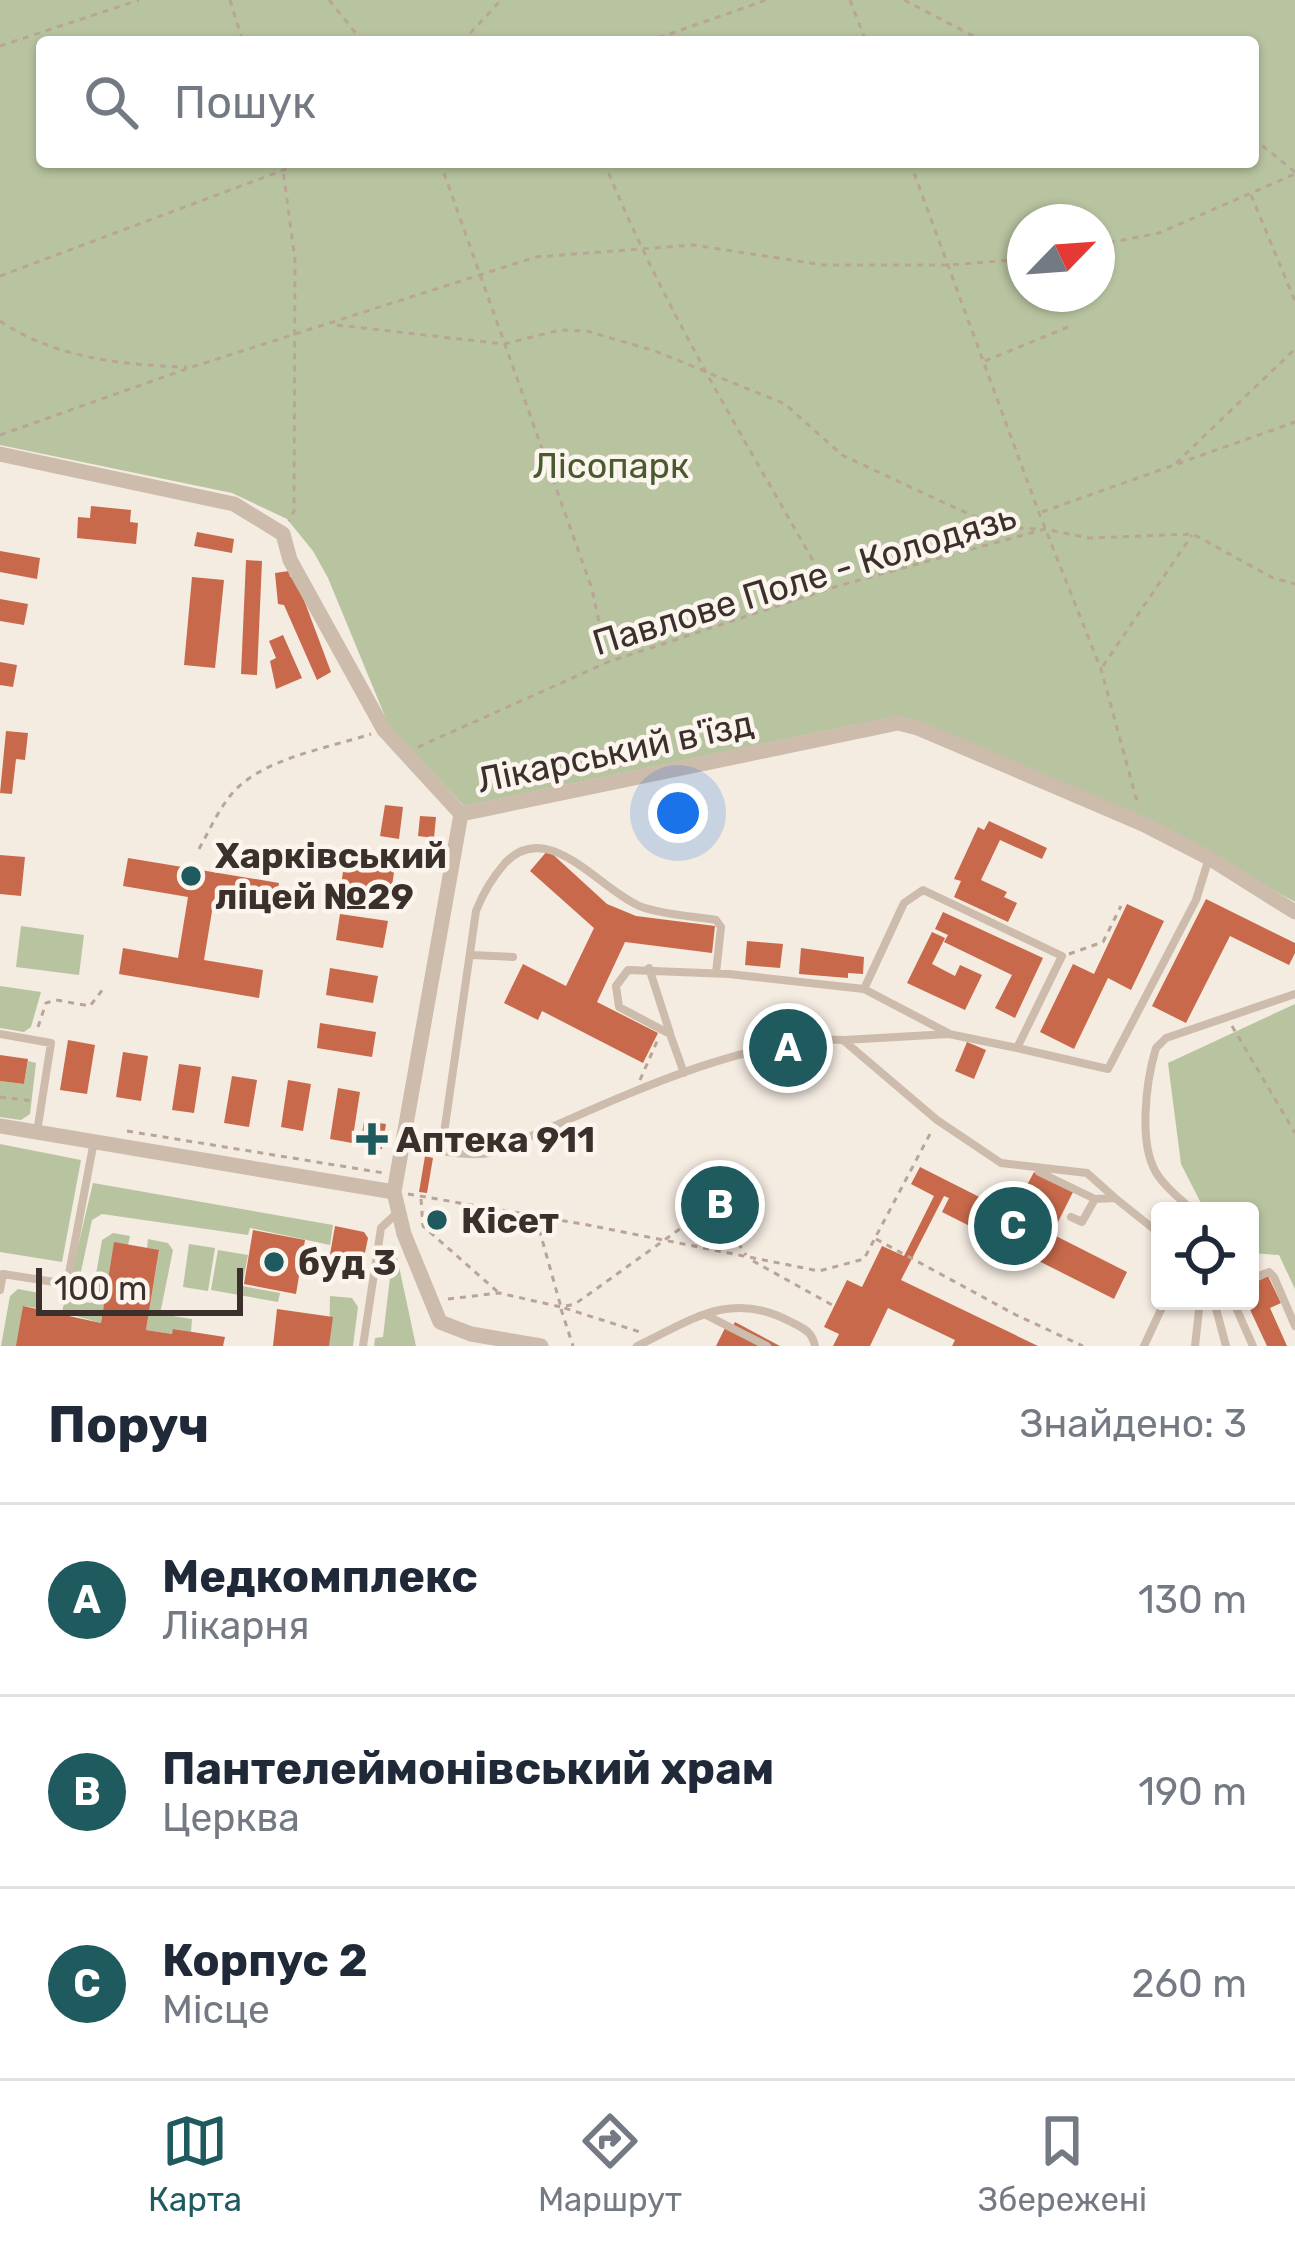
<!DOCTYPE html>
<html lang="uk">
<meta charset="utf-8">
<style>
body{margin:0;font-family:Rubik,sans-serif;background:#f2f2f3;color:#1f2937}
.controls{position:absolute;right:36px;bottom:36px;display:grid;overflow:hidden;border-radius:12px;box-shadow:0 3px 9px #0004}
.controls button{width:108px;height:108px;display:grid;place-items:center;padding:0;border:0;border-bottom:3px solid #e0e1e3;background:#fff;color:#1f2937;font:60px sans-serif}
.compass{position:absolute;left:1007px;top:204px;width:108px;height:108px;border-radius:50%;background:#fff;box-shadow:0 3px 9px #0004;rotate:65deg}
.scale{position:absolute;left:36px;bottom:30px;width:207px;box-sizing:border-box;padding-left:12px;border:6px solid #3b302b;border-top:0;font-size:33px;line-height:42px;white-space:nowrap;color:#3b302b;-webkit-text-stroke:9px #fbf5ee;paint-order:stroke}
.you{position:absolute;left:678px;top:813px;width:42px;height:42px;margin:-30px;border:9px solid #fff;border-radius:50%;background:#1a73e8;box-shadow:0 0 0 18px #1a73e833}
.badge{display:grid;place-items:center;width:78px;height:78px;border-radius:50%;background:#1f5a5e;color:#fff;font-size:39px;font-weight:700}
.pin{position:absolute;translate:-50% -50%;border:6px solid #fff;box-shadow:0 3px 12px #0006}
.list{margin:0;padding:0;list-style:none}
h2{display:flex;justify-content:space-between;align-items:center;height:156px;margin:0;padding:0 48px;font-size:51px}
h2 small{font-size:39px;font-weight:400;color:#747a83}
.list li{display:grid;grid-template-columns:78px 1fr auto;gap:36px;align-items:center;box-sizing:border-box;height:192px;padding:0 48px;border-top:3px solid #e0e1e3}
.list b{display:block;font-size:45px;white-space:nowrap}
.list p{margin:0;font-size:39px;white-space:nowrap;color:#747a83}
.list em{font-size:39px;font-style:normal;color:#747a83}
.icon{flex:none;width:66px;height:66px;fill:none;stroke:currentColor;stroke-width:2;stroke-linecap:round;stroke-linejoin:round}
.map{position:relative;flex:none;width:1295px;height:1346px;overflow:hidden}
.search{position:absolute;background:#fff;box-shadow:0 3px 9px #0004;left:36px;right:36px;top:36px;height:132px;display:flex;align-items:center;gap:30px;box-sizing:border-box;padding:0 42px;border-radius:12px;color:#747a83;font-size:45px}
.sheet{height:732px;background:#fff}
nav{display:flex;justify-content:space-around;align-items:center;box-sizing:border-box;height:168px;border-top:3px solid #e0e1e3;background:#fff;font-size:33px;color:#747a83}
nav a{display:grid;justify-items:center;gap:6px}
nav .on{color:#1f5a5e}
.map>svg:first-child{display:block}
.green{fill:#b8c4a0;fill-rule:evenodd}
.building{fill:#c8694b}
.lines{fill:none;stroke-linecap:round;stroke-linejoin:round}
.path{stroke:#b9a596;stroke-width:3;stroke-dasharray:6 6;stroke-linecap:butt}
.lane{stroke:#cdbbac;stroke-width:8}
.street{stroke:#cdbbac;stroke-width:15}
.poi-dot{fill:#1f5a5e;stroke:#fbf5ee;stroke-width:4.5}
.labels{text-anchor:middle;stroke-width:9;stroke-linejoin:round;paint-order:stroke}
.park-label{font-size:36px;fill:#4a5a2e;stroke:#fbf5ee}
.street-label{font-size:36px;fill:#3b302b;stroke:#fbf5ee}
.poi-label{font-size:36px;font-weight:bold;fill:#3b302b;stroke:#fbf5ee;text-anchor:start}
</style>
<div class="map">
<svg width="1295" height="1346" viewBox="0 0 1295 1346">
<rect width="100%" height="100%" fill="#f4ebe1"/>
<path class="green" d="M0,0h1295v902l-29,-16 -371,-163 -37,1 -394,82 -75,-80 -61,-148 -15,-27 -26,-32 -55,-26 -232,-48zM42,42h1211v120h-1211zM1025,222h72v72h-72z
M21,926l63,9 -5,40 -63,-8z
M0,986l41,6 -10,35 -7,5 -24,-4z
M1295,1004v285l-16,-34 -29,-2v-42h-45l-24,-47 -13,-101z
M28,1061l8,2 -6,51 -9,6 -21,-3v-36l24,3z
M0,1144l81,16 -19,102 -62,-10z
M93,1183l240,42 -3,20 -80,-17 -2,7 -146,-21 -10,6 -13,61 -9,-1z
M113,1233l17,3 -2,9 -14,-2 -13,80 -39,-11 3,-13 26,4 11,-63z
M148,1239l20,4 5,7 -13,64 32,5 -1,13 -17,-3 -2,5 -26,-4 13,-79 -12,-3z
M394,1243l22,103h-42l1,-8 8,-1z
M189,1244l26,4 -7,43 -25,-4z
M218,1250l30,5 -6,31 38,7 -2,9 -67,-12z
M18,1289l21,4 -3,15 -13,-2 -5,40h-17l9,-50z
M330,1296l22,2 6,9 -5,39h-24z"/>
<path class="building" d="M91,506l40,4 -1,12 8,1 -2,21 -59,-6 1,-21 12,1z
M197,532l37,7 -2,14 -38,-7z
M0,551l40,7 -3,21 -37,-7z
M246,560l16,1 -5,114 -16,-1z
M289,571l1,6 5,-1 36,96 -14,8 -33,-75 -6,-1 -3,-31z
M192,577l32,3 -9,88 -31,-3z
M0,599l28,5 -4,21 -24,-4z
M283,635l19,43 -26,11 -6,-28 6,-3 -7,-17z
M0,662l17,3 -4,22 -13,-2z
M6,731l22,2 -3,27 -9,-1 -4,35 -12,-1z
M385,805l18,2 -4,32 -19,-3z
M420,816l16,1 -2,21 -16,-2z
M989,821l58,27 -5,11 -42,-19 -19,40 26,12 -3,5 13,6 -9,19 -54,-25 7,-16 -7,-2 24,-52 6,3z
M548,850l59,54 29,12 79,10 -3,27 -87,-11 -28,60 61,31 -15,30 -101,-52 -4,9 -34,-17 19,-39 43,22 28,-58 -64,-57z
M0,855l25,2 -4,39 -21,-2z
M128,858l151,25 -4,26 -61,-10 -10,61 59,10 -4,28 -140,-24 4,-26 55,10 10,-61 -65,-11z
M345,859l50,7 -4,26 -50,-7z
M1206,899l89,44v10l-6,12 -59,-29 -44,87 -34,-17z
M1127,904l37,17 -33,69 -23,-12 -34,71 -34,-17 33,-68 21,10z
M943,912l100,46 -28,60 -20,-10 17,-33 -68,-33 4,-7 -13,-6z
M340,914l48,7 -5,27 -47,-8z
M932,932l13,6 -13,26 23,12 5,-11 22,10 -17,35 -58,-27z
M747,941l36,3 -3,24 -35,-3z
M801,948l63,9 -1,17 -15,-1v5l-49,-4z
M330,968l48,8 -5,27 -47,-8z
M320,1023l56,9 -4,25 -55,-9z
M68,1040l27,5 -8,49 -27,-4z
M967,1042l19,8 -12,29 -19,-8z
M123,1052l25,4 -7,45 -25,-4z
M0,1055l28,4 -4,25 -24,-3z
M179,1064l22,3 -7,46 -22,-3z
M232,1076l25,4 -8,47 -25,-4z
M288,1080l23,4 -8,47 -22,-4z
M338,1088l22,4 -8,51 -22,-4z
M364,1121l22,3 -4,25 -22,-3z
M425,1156l8,2 -6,35 -8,-1z
M920,1167l99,50 13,-26 -6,-4 8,-15 39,20 -21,42 75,38 -13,27 -172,-87 7,-14 -5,-2 -43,84 137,66h-86l3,-6 -67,-32 -18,38h-37l6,-12 -15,-7 23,-47 15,7 20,-41 22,10 30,-60 -23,-12z
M715,1189l15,15 -4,3 5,7 -9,6 -13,-14 3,-2 -6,-10z
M335,1226l29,6 4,6 -7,34 -33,-6z
M253,1230l52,10 -9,54 -52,-10z
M114,1242l45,8 -13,80 26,4 1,-5 52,8 -2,9h-207l7,-40 78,17z
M1268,1276l13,27 -11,5 17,38h-20l-21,-45h4v-16z
M277,1309l56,8 -4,29h-56z
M735,1322l45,24h-64l9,-18 6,2z"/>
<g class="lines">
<path class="path" d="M230,0l13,42
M329,0l34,42
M850,0l16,42
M904,0l81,42
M462,42l39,-42
M647,42l119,-42
M0,46l139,-46
M1253,138l42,34
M282,162l13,98 -1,251 -5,10
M440,162l152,427 15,71
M604,162c61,150 146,286 225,427
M910,162l129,351 62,156 37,136
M1251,195l44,106
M1097,245l62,-12 136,-59
M0,276l305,-114
M0,321c55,37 122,44 187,46
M337,325l167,19 56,-14 27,1 68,20 130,53 57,51 94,44 62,28 40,2
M985,361l83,-34
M0,435l192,-68 344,-110 157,-12 131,20h124l77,-6
M1176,463l119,-114
M1042,512l253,-90
M1103,666l89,-131
M418,747l190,-85 230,-76 207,-57 43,9 105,-4 80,44 22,6
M199,849c9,-16 17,-34 28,-49 28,-41 99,-51 144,-66
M1069,954l34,-12 18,-36
M1232,1026l63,107
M38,1027l8,-24 10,-3 34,6 13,-17
M640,1080l18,-41
M0,1097l34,4
M127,1131l257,42
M408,1194l180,31 231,46 45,-12 67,-127
M421,1199l2,27 76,67
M704,1209l-8,-13 9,-6
M536,1218l25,89 79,25
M876,1239l140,76 67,31
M753,1261l81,45
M448,1299l51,-6 62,14 14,-3 130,-93 21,14 20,30
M561,1309l12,37"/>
<path class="lane" d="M471,955l42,2
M649,968l21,65
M0,1034l51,9 -14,89
M844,1040l105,-6 68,14 45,-92 -139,-66 -19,13 -40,86
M1017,1048l91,21 88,-169 13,-42
M684,1073l-14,-39 -51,-27 -3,-21 12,-16 101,4 135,15 84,44
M404,1145c30,3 62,14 90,7 99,-41 242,-116 349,-112l94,80 64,43 86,10 28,25
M442,1147l34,-236c7,-18 16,-33 29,-48 44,-46 94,27 137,44 22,8 51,9 74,13l5,7 -5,46
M1039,1172l56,27 20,-1 45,36
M1193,1211c-11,-11 -25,-21 -34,-34 -22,-29 -13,-96 -3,-129l10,-10 129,-44
M1071,1217l11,5 13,-23
M1250,1279l19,-7 5,5 21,49
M0,1290l3,-16 64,10 27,-143
M1214,1301l12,45
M1233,1301l20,45
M706,1315l61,31
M363,1346l18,-118 17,-16
M637,1346c55,-26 92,-56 152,-25 14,7 23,10 26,25
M1144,1346l21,-45
M1195,1346l5,-45"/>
<path class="street" d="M0,454l234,50 49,30 7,26 94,170 77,84
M461,814l437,-91 20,5 225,96 66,34 86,54
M461,814l-67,378 10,42 36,88 31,12 70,12
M0,1126l394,66"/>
</g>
<g class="poi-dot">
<circle cx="191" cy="876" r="12"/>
<path d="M366 1121h12v12h12v12h-12v12h-12v-12h-12v-12h12z"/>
<circle cx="437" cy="1220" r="12"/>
<circle cx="274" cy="1262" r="12"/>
</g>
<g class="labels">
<g class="park-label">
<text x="611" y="478">Лісопарк</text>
</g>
<g class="street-label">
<text transform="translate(804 579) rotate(-17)" y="13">Павлове Поле - Колодязь</text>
<text transform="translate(615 751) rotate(-12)" y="13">Лікарський в'їзд</text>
</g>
<g class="poi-label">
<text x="215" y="868">Харківський<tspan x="215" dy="41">ліцей №29</tspan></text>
<text x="396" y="1152">Аптека 911</text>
<text x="461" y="1233">Кісет</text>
<text x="298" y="1275">буд 3</text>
</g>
</g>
</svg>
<div class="controls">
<button><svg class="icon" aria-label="locate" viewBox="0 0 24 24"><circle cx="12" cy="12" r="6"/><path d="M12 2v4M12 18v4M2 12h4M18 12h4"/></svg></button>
</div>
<svg class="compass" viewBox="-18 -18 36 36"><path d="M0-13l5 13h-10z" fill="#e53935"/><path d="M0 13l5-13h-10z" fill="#747a83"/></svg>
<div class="scale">100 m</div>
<div class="you"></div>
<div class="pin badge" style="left:788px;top:1048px">A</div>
<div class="pin badge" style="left:720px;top:1205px">B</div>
<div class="pin badge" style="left:1013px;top:1226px">C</div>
<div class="search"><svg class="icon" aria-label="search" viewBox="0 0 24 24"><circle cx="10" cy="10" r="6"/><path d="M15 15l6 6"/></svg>Пошук</div>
</div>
<section class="sheet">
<h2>Поруч<small>Знайдено: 3</small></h2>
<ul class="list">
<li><span class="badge">A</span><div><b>Медкомплекс</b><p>Лікарня</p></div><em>130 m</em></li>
<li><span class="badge">B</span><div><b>Пантелеймонівський храм</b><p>Церква</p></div><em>190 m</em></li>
<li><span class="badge">C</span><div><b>Корпус 2</b><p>Місце</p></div><em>260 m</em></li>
</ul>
</section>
<nav>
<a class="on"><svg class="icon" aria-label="map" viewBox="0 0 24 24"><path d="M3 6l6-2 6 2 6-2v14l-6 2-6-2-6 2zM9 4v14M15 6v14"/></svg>Карта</a>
<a><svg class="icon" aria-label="directions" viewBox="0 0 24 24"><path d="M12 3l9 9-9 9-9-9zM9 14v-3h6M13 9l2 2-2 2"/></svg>Маршрут</a>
<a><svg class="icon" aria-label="saved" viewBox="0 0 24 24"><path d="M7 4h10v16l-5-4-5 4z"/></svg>Збережені</a>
</nav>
